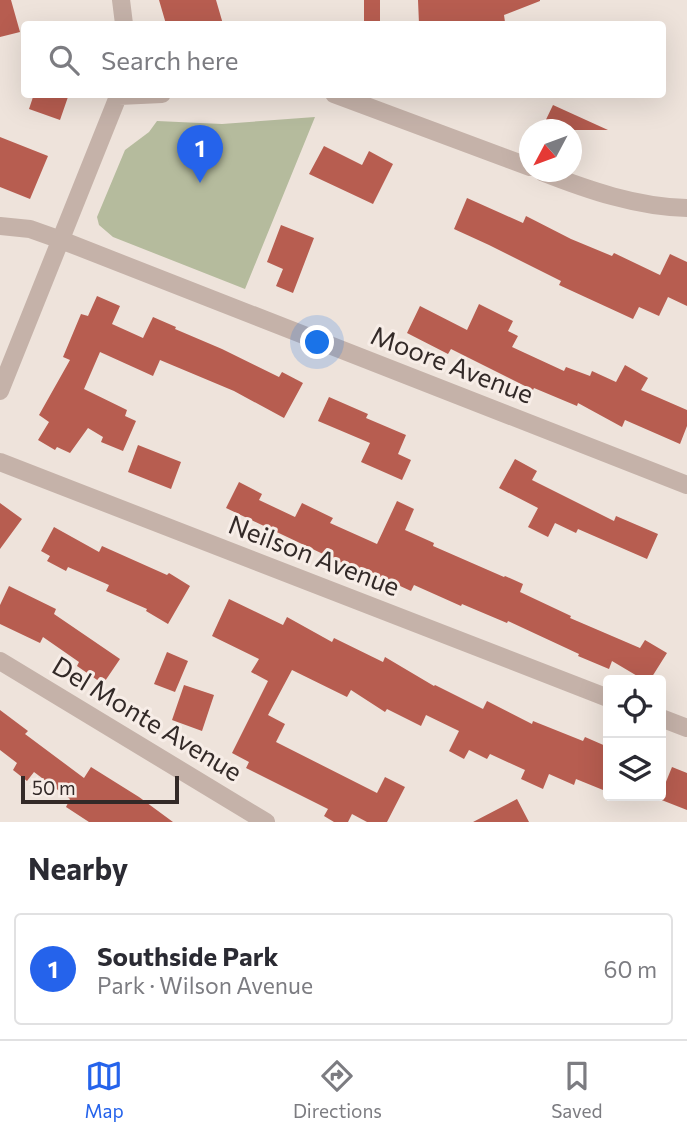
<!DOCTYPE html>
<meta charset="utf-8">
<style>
body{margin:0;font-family:Commissioner,sans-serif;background:#f2f2f3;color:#2b2b33}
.controls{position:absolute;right:21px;bottom:21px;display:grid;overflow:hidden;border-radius:7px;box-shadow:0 7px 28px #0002}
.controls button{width:63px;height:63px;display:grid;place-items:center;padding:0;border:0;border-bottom:2px solid #e1e1e2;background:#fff;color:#2b2b33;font:35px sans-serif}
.compass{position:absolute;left:519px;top:119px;width:63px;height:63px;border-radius:50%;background:#fff;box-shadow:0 7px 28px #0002;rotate:229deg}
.scale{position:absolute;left:21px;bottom:18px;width:158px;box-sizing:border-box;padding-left:7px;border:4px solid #332a28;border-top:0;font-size:19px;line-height:24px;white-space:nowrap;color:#332a28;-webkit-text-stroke:5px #f7ede7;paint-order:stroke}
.you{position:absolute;left:318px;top:343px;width:24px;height:24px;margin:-18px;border:5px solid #fff;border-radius:50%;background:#1a73e8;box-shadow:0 0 0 10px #1a73e833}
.badge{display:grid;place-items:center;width:46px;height:46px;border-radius:50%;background:#2563eb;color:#fff;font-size:23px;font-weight:700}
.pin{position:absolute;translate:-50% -58px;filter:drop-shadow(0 2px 4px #0008)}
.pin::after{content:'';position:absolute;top:37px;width:24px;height:21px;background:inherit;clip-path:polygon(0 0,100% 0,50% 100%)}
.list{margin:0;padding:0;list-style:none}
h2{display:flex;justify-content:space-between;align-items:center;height:91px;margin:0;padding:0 28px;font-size:30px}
h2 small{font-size:23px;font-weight:400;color:#7c7c81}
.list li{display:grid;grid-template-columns:46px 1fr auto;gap:21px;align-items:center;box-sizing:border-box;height:112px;margin:0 14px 14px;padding:0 14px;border:2px solid #e1e1e2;border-radius:7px}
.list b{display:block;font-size:26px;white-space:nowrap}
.list p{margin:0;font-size:23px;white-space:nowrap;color:#7c7c81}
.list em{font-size:23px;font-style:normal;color:#7c7c81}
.icon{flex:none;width:38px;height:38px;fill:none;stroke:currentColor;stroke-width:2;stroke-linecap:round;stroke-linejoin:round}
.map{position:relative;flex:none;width:687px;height:822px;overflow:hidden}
.search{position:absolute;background:#fff;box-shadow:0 7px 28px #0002;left:21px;right:21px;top:21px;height:77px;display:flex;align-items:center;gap:18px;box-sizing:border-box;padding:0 24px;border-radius:7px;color:#7c7c81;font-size:26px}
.sheet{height:217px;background:#fff}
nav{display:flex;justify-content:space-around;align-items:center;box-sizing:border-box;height:98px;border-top:2px solid #e1e1e2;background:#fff;font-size:19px;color:#7c7c81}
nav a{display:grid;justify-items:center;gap:4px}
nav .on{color:#2563eb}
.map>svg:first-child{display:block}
.green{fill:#b5bb9d}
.building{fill:#b75d50}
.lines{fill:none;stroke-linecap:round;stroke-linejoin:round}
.minor{stroke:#c5b2a9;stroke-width:18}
.labels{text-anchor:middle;stroke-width:6;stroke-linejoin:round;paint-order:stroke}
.street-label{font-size:26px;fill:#332a28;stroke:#f7ede7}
</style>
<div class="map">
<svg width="687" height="822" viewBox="0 0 687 822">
<rect width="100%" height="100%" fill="#eee3db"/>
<path class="green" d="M315,117l-70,172 -132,-52 -14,-12 -2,-8 28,-67 24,-18 8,-11 65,3z"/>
<path class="building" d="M0,0h11l9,32 -20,5z
M159,0h57l7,24h-57z
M364,0h16v24h-16z
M418,0h122v1l-36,14 1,7 -19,2v-3l-40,1v2h-27z
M34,94h35l-9,26 -31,-11z
M553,105l55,25h-67z
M0,137l48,19 -18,43 -30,-12z
M324,146l38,19 7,-14 24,13 -20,40 -64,-30z
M467,198l56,25 3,-7 45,23 41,17 2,-3 46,22 10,-21 17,8v44l-19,-9 -9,19 -20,-9 -6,12 -74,-34 2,-4 -72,-36 -35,-16z
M281,225l33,13 -21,55 -17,-7 7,-17 -16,-7z
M97,296l23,10 -8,18 31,14 10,-21 23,10 -1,2 47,20 57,28 3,-5 21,11 -19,35 -50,-27 -74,-31 -7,16 -53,-24 -16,37 43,21 -2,6 11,5 -13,30 -22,-9 2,-5 -15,-9 -18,25 -13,-6 -2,3 -17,-10 11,-18 -10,-7 31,-55 -7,-3 18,-43 7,2z
M479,304l34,17 -5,10 10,5 -6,11 52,24 2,-4 24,9 2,-5 24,11 9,-17 23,13 -7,12 46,20v16l-7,18 -55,-24 -3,7 -44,-24 -1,3 -43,-18 -1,2 -82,-41 -3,5 -41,-21 13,-27 47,24z
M329,397l39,17 -2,4 40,17 -8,19 13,6 -9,20 -41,-18 9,-19 -52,-22z
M138,445l43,17 -10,27 -43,-17z
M515,459l22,12 -5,9 82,41 2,-5 42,18 -11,25 -69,-30 -2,4 -21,-10 -7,14 -20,-10 10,-19 -39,-20z
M239,482l23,12 -3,6 36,17 7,-14 31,15 -3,5 47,21 20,-43 17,8 -9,21 29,13 -1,3 71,31 1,-1 18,8 -3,8 51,24 -1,2 70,30 5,-8 22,13 -17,27h-6l-32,-19 -3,8 -31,-13 1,-2 -71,-33 -1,2 -45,-19 -1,2 -47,-21 -3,6 -48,-22 -2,3 -135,-64z
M0,503l22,16 -22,30z
M54,527l45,25 3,-6 65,29 2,-2 21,13 -22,38 -22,-13 1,-2 -41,-18 3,-6 -41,-18 -2,4 -19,-10 3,-5 -9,-5z
M9,586l47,23 -2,5 66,45 -17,25 -26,-18 2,-4 -36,-25 -3,6 -40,-19v-19z
M229,599l54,26 4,-8 45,25 2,-4 49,24 2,-5 49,29 1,-1 48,24 4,-8 45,23 1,-3 50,20 2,-4 23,10v45l-32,-13 -2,6 -25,-11 -6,15 -22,-10 4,-9 -35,-16 -3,5 -18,-9 -5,9 -15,-8 10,-20 -33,-16 -5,11 -34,-17 -2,3 -34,-22 -4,7 -55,-27 -24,45 17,9 -9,18 101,51 8,-16 20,10 -18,35h-20l-15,-8 -4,8h-14l-10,-6 4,-7 -82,-41 3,-6 -17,-9 36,-72 -17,-9 8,-13 -47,-23z
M167,652l21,9 -13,31 -21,-8z
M184,685l30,10 -12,36 -30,-11z
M0,710l28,21 -3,3 59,44 7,-11 48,30 34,25h-84l-23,-15 4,-8 -36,-27 -7,9 -14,-11 4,-7 -17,-13z
M672,767l15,6v37l-28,-11z
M517,799l12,23h-56z"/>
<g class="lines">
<path class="minor" d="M121,0l3,24
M334,94l196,73
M119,96l43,-2
M542,172c46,18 95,35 145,36
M0,226l30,3 31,11 626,245
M0,391l119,-297
M0,462l608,236
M0,661l266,161
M661,718l26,10"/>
</g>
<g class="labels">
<g class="street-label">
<text transform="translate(452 365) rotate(21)" y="9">Moore Avenue</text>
<text transform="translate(314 556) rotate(21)" y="9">Neilson Avenue</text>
<text transform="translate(147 719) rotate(31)" y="9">Del Monte Avenue</text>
</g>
</g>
</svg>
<div class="controls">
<button><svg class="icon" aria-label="locate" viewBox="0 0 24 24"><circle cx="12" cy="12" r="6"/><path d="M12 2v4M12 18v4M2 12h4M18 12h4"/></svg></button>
<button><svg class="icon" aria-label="layers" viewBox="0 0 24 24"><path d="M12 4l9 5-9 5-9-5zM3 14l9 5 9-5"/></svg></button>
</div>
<svg class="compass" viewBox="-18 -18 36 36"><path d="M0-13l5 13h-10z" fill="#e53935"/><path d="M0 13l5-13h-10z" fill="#7c7c81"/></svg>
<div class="scale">50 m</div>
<div class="you"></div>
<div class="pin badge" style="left:200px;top:183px">1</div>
<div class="search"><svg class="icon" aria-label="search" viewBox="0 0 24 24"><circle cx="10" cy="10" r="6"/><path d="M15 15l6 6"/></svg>Search here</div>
</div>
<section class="sheet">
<h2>Nearby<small></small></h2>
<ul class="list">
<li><span class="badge">1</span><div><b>Southside Park</b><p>Park · Wilson Avenue</p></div><em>60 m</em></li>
</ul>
</section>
<nav>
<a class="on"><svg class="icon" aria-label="map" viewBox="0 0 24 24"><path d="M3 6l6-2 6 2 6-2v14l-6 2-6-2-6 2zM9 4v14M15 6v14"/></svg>Map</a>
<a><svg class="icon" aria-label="directions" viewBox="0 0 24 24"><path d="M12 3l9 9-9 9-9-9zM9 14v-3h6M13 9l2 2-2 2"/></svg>Directions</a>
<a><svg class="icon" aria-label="saved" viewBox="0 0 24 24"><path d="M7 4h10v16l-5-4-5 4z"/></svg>Saved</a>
</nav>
